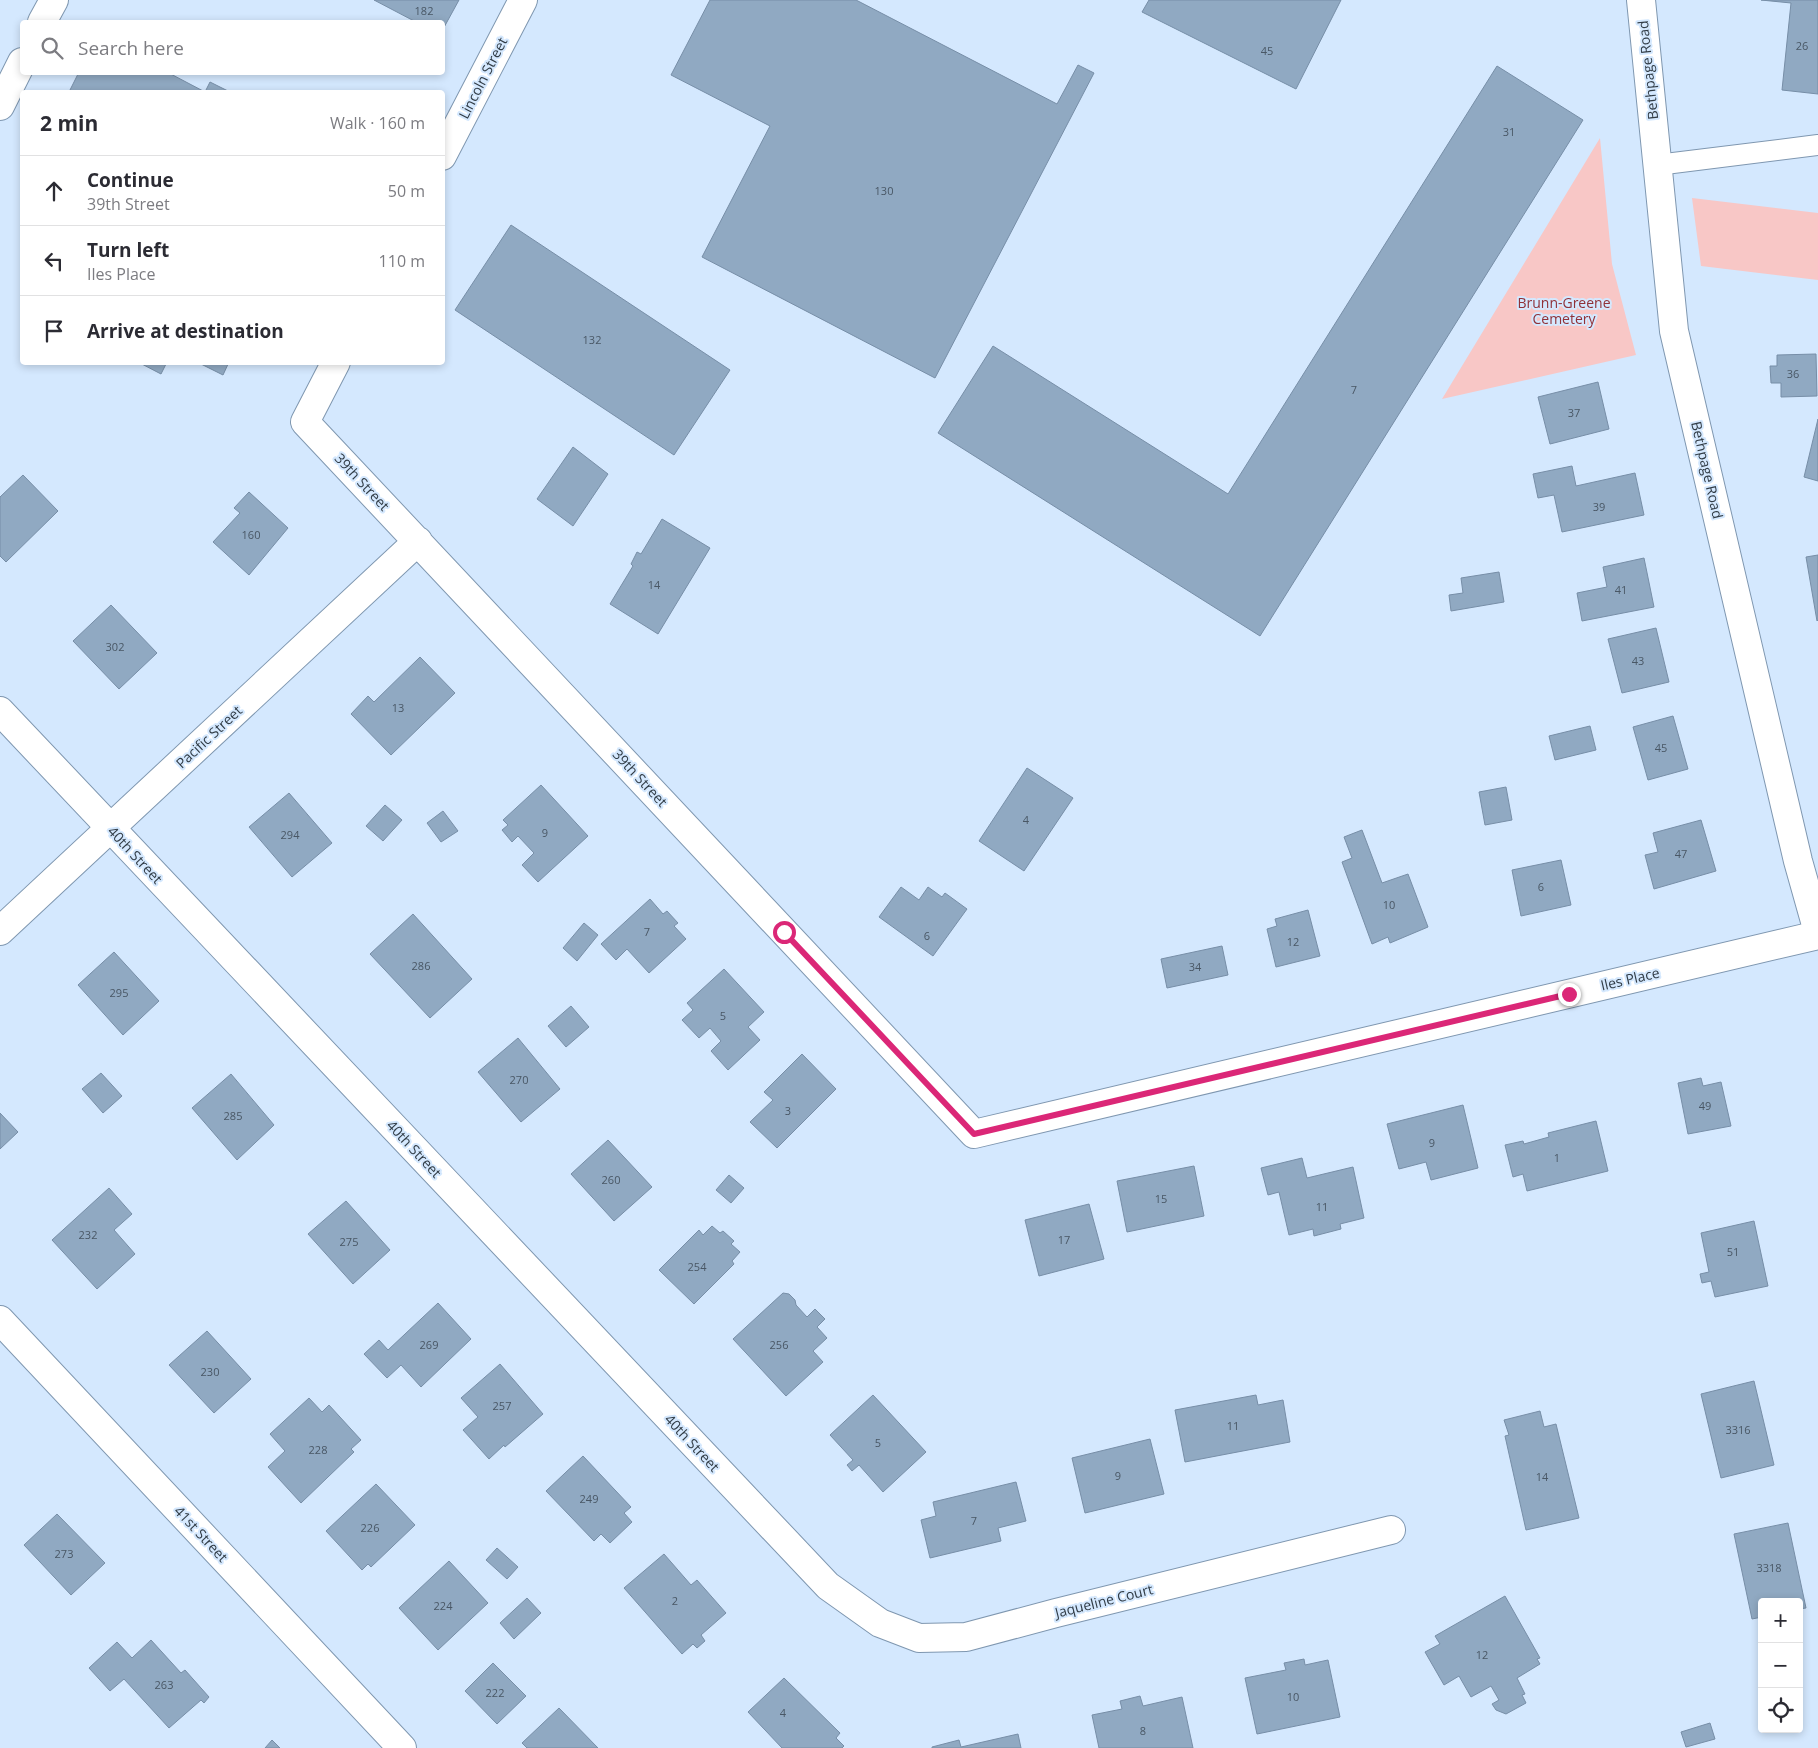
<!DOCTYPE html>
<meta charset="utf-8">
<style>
body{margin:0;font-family:"Open Sans",sans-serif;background:#f2f2f3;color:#2b2b33}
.controls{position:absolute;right:15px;bottom:15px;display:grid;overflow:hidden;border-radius:5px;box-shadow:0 2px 8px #0003}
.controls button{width:45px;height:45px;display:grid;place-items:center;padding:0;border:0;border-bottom:1px solid #e1e1e2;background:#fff;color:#2b2b33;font:25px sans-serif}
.stop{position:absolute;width:15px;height:15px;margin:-11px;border:4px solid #db2777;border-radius:50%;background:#fff}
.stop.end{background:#db2777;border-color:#fff;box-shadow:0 1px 5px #0008}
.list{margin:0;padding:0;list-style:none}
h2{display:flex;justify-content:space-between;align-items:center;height:65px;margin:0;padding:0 20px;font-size:21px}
h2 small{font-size:16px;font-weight:400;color:#7c7c81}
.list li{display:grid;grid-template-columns:32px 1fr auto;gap:15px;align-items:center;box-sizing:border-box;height:70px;padding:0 20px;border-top:1px solid #e1e1e2}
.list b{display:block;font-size:19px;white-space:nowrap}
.list p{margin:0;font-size:16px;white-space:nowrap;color:#7c7c81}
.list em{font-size:16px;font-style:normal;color:#7c7c81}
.icon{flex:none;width:28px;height:28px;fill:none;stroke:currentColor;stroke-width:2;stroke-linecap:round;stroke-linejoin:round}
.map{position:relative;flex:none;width:1818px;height:1748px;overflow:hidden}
.search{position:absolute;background:#fff;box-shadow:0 2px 8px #0003;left:20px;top:20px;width:425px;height:55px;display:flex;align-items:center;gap:12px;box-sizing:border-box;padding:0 18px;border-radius:5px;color:#7c7c81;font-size:19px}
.panel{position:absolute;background:#fff;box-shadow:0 2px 8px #0003;left:20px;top:90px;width:425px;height:275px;border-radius:5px}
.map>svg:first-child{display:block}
.green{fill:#f8c7c6}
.building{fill:#90a9c2;stroke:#778ea7}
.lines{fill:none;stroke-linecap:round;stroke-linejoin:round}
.service-casing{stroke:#7f97b0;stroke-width:22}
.minor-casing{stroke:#7f97b0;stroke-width:30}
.tertiary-casing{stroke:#7f97b0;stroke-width:30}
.service{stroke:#fff;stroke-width:20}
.minor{stroke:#fff;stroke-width:28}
.tertiary{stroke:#fff;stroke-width:28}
.route{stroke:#db2777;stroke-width:6}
.labels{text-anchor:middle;stroke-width:4;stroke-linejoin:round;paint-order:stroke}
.number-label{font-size:11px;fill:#495765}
.street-label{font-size:14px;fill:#313c46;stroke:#d4e8fe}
.park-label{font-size:14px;fill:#903138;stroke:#d4e8fe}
</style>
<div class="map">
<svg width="1818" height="1748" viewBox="0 0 1818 1748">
<rect width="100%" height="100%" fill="#d4e8fe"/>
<path class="green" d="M1600,138l12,126 24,91 -194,44z
M1692,198l126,15v67l-117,-14z"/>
<path class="building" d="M374,0h85l-17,31v-9h-26z
M710,0h146l201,104 21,-39 16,8 -159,305 -233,-121 68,-131 -99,-51z
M1149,0h192l-45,89 -154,-77z
M1761,0h57v94l-36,-4 9,-87z
M1497,66l86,54 -323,516 -322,-203 55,-87 235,148z
M79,72h88l38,20 5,-10 20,10h-161z
M511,225l219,145 -56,85 -219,-145z
M1816,354l1,42 -36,1v-14h-10l-1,-17h7v-11z
M138,362h29l-6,12z
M197,362h32l-6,13z
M1598,382l11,47 -59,15 -12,-47z
M1818,419v62l-14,-4z
M573,447l35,27 -35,52 -36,-27z
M1572,466l4,20 59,-13 9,42 -82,17 -8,-37 -16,3 -5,-24z
M23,475l35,36 -52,51 -6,-6v-59z
M249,492l39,36 -39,47 -36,-33 27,-29 -6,-5z
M662,519l48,29 -52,86 -48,-30 23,-38 -2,-2 6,-12 4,2z
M1818,555v65l-1,1 -11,-64z
M1644,558l10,49 -72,14 -5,-28 30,-6 -4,-20z
M1499,572l5,30 -53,9 -2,-16 14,-2 -2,-15z
M111,605l46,48 -38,36 -46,-48z
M1656,628l13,54 -47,11 -14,-54z
M420,657l35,36 -64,62 -40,-41 17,-18 6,6z
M1673,716l15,53 -40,11 -15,-53z
M1590,726l6,24 -41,10 -6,-24z
M1027,768l46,30 -49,73 -45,-30z
M541,785l47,51 -50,46 -16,-17 12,-12 -16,-17 -6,6 -10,-12 6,-5 -5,-5z
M1506,787l6,33 -27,5 -6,-33z
M289,793l43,50 -40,34 -43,-50z
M385,805l17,15 -19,21 -17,-15z
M443,811l15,20 -17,11 -14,-19z
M1701,820l15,51 -62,18 -9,-34 13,-3 -5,-19z
M1362,830l20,53 26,-9 20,53 -38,16 -2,-6 -16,7 -30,-82 10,-4 -8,-21z
M1561,860l10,45 -50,11 -9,-46z
M901,887l18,13 9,-13 14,10 3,-4 22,16 -34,47 -54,-39z
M650,899l13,15 4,-3 11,12 -4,3 12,13 -37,34 -22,-24 -11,11 -15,-16z
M1308,910l12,46 -44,11 -9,-38 10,-3 -2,-7z
M413,914l59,65 -42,39 -60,-64z
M584,923l14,12 -21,26 -14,-13z
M1222,946l6,29 -61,13 -6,-29z
M114,952l45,49 -36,34 -45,-50z
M724,969l40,43 -16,15 12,13 -32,30 -17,-19 10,-10 -11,-13 -11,10 -17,-18 11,-10 -6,-7z
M571,1006l18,21 -23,20 -18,-21z
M518,1038l42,51 -39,33 -43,-50z
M802,1054l34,35 -59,59 -27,-26 23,-22 -9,-8z
M101,1073l21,23 -19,17 -21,-24z
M231,1074l43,51 -37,35 -45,-52z
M1701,1078l2,8 18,-4 10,44 -43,8 -10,-51z
M1463,1105l15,63 -47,12 -5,-18 -27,7 -12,-45z
M0,1113l18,19 -18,17z
M1596,1121l12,50 -81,20 -4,-17 -10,3 -8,-32 18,-4 1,3 25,-7 -1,-4z
M608,1140l44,47 -38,34 -43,-47z
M1302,1158l5,20 46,-11 11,51 -24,6 1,5 -27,7 -1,-7 -24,6 -10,-43 -11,3 -7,-27z
M1194,1166l10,50 -77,16 -10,-51z
M729,1175l15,13 -13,15 -15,-13z
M109,1188l23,26 -18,16 21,24 -38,35 -45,-49z
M346,1201l44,49 -37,34 -45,-50z
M1089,1204l15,55 -65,17 -14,-56z
M1754,1221l14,65 -53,11 -4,-16 -9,2 -2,-9 9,-2 -8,-39z
M712,1226l8,7 3,-2 11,10 -3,3 9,8 -8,9 2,3 -40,40 -35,-34 40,-40 4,5z
M783,1293l6,1 6,6 1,5 11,12 8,-8 10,10 -8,8 10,11 -14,13 10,11 -37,34 -53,-57z
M438,1303l33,36 -50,48 -20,-22 -14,13 -23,-24 15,-14 9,10z
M207,1331l44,48 -37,34 -45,-48z
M500,1364l43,50 -38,33 -1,-2 -15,14 -26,-29 15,-13 -17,-19z
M1754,1381l20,84 -53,13 -20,-84z
M873,1395l53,57 -43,40 -24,-27 -7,6 -5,-6 6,-5 -23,-25z
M1256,1395l2,10 25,-5 7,42 -105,20 -10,-52z
M309,1398l13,14 7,-7 32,35 -10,9 3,3 -53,51 -33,-36 17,-16 -15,-17z
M1540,1411l4,16 12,-3 23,94 -53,12 -21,-94 4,-1 -5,-15z
M1150,1439l14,55 -79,19 -13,-55z
M583,1456l48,51 -7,6 8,9 -22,21 -9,-9 -7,7 -48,-50z
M1016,1482l10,39 -28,7 3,13 -71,17 -9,-38 15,-4 -3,-14z
M376,1484l39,41 -44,42 -3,-3 -6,6 -36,-39z
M57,1514l48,49 -34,32 -47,-50z
M1788,1523l18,85 -7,1v-7h-37v15l-10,2 -18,-85z
M497,1548l21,19 -11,12 -21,-19z
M664,1554l27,31 6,-5 29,33 -25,22 4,6 -8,7 -4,-4 -11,10 -58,-66z
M449,1561l39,42 -50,47 -39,-42z
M1505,1596l35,62 -3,1 3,5 -23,14 8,16 -3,1 4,8 -20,11 -10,-4 -4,-6 7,-4 -8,-14 -20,11 -12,-21 -15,9 -19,-33 15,-8 -5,-8z
M527,1598l14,15 -27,26 -14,-16z
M151,1640l30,33 4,-3 24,27 -5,6 -3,-3 -32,28 -45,-49 -14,12 -21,-23 28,-26 15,16z
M1304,1659l1,6 23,-5 12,57 -83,17 -12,-56 41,-8 -2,-7z
M493,1663l33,33 -29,28 -32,-33z
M784,1678l56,55 -4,5 8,8 -2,2h-60l-34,-36z
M1140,1696l3,10 39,-9 11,51h-94l-7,-33 30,-6 -2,-8z
M559,1708l39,40h-71l-5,-5z
M1710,1723l5,16 -29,8 -5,-15z
M1018,1734l3,14h-89v-1l27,-7 2,7z
M272,1740l8,8h-15z"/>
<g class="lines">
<defs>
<path id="service" d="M1657,165l161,-20"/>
<path id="minor" d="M42,22l12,-22
M0,106l22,-44
M442,156l81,-156
M336,362l-31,60 669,712 844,-199
M0,711l828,875 52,37 39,15 47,-1 90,-24 335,-83
M0,931l418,-390
M0,1320l402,428"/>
<path id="tertiary" d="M1641,0l33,331 124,530 20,71"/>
</defs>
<use href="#service" class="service-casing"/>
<use href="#minor" class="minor-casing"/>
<use href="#tertiary" class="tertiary-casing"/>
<use href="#service" class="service"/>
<use href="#minor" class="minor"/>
<use href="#tertiary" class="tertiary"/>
</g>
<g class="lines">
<path class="route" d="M784,932l190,202 595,-140"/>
</g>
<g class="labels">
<g class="number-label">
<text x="424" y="15">182</text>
<text x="1802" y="50">26</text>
<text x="1267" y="55">45</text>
<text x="1509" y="136">31</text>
<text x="884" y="195">130</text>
<text x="592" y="344">132</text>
<text x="1793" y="378">36</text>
<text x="1354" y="394">7</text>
<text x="1574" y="417">37</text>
<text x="1599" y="511">39</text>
<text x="251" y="539">160</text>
<text x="654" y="589">14</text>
<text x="1621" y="594">41</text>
<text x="115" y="651">302</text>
<text x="1638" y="665">43</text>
<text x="398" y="712">13</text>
<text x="1661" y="752">45</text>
<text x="1026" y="824">4</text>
<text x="545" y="837">9</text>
<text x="290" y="839">294</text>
<text x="1681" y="858">47</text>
<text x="1541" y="891">6</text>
<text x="1389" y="909">10</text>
<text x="647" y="936">7</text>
<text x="927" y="940">6</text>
<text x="1293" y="946">12</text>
<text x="421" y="970">286</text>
<text x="1195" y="971">34</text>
<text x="119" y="997">295</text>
<text x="723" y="1020">5</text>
<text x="519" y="1084">270</text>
<text x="1705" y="1110">49</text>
<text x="788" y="1115">3</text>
<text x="233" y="1120">285</text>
<text x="1432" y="1147">9</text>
<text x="1557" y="1162">1</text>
<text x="611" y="1184">260</text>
<text x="1161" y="1203">15</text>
<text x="1322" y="1211">11</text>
<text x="88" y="1239">232</text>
<text x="1064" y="1244">17</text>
<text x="349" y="1246">275</text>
<text x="1733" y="1256">51</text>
<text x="697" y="1271">254</text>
<text x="429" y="1349">269</text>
<text x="779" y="1349">256</text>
<text x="210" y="1376">230</text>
<text x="502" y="1410">257</text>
<text x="1233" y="1430">11</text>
<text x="1738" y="1434">3316</text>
<text x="878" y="1447">5</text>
<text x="318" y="1454">228</text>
<text x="1118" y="1480">9</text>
<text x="1542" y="1481">14</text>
<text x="589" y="1503">249</text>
<text x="974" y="1525">7</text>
<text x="370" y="1532">226</text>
<text x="64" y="1558">273</text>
<text x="1769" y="1572">3318</text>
<text x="675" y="1605">2</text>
<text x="443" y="1610">224</text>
<text x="1482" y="1659">12</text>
<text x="164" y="1689">263</text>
<text x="495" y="1697">222</text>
<text x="1293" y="1701">10</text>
<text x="783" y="1717">4</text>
<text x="1143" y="1735">8</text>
</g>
<g class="street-label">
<text transform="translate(1648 70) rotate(-96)" y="5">Bethpage Road</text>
<text transform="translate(483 78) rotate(-63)" y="5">Lincoln Street</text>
<text transform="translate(1707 470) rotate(77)" y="5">Bethpage Road</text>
<text transform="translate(362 482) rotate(47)" y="5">39th Street</text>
<text transform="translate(209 737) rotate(-43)" y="5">Pacific Street</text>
<text transform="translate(640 778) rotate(47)" y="5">39th Street</text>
<text transform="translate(135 855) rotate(47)" y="5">40th Street</text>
<text transform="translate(1630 979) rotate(-13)" y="5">Iles Place</text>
<text transform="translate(414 1149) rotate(47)" y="5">40th Street</text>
<text transform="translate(692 1443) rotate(47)" y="5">40th Street</text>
<text transform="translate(201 1534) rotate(47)" y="5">41st Street</text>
<text transform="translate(1104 1601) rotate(-14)" y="5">Jaqueline Court</text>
</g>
<g class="park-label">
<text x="1564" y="308">Brunn-Greene<tspan x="1564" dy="16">Cemetery</tspan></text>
</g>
</g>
</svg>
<div class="controls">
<button>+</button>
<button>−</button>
<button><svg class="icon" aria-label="locate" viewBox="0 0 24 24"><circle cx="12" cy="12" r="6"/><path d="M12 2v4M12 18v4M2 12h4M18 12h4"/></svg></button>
</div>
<div class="stop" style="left:784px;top:932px"></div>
<div class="stop end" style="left:1569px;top:994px"></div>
<div class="search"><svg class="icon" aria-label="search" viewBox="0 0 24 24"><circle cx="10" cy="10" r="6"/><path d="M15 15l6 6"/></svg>Search here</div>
<section class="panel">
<h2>2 min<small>Walk · 160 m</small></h2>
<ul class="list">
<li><svg class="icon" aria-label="ahead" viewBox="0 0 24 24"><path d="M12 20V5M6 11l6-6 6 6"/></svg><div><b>Continue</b><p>39th Street</p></div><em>50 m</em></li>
<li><svg class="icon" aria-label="left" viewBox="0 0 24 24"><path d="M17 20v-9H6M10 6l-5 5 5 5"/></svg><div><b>Turn left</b><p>Iles Place</p></div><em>110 m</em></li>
<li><svg class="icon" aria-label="arrive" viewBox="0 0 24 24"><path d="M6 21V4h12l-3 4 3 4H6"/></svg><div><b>Arrive at destination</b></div></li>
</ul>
</section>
</div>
